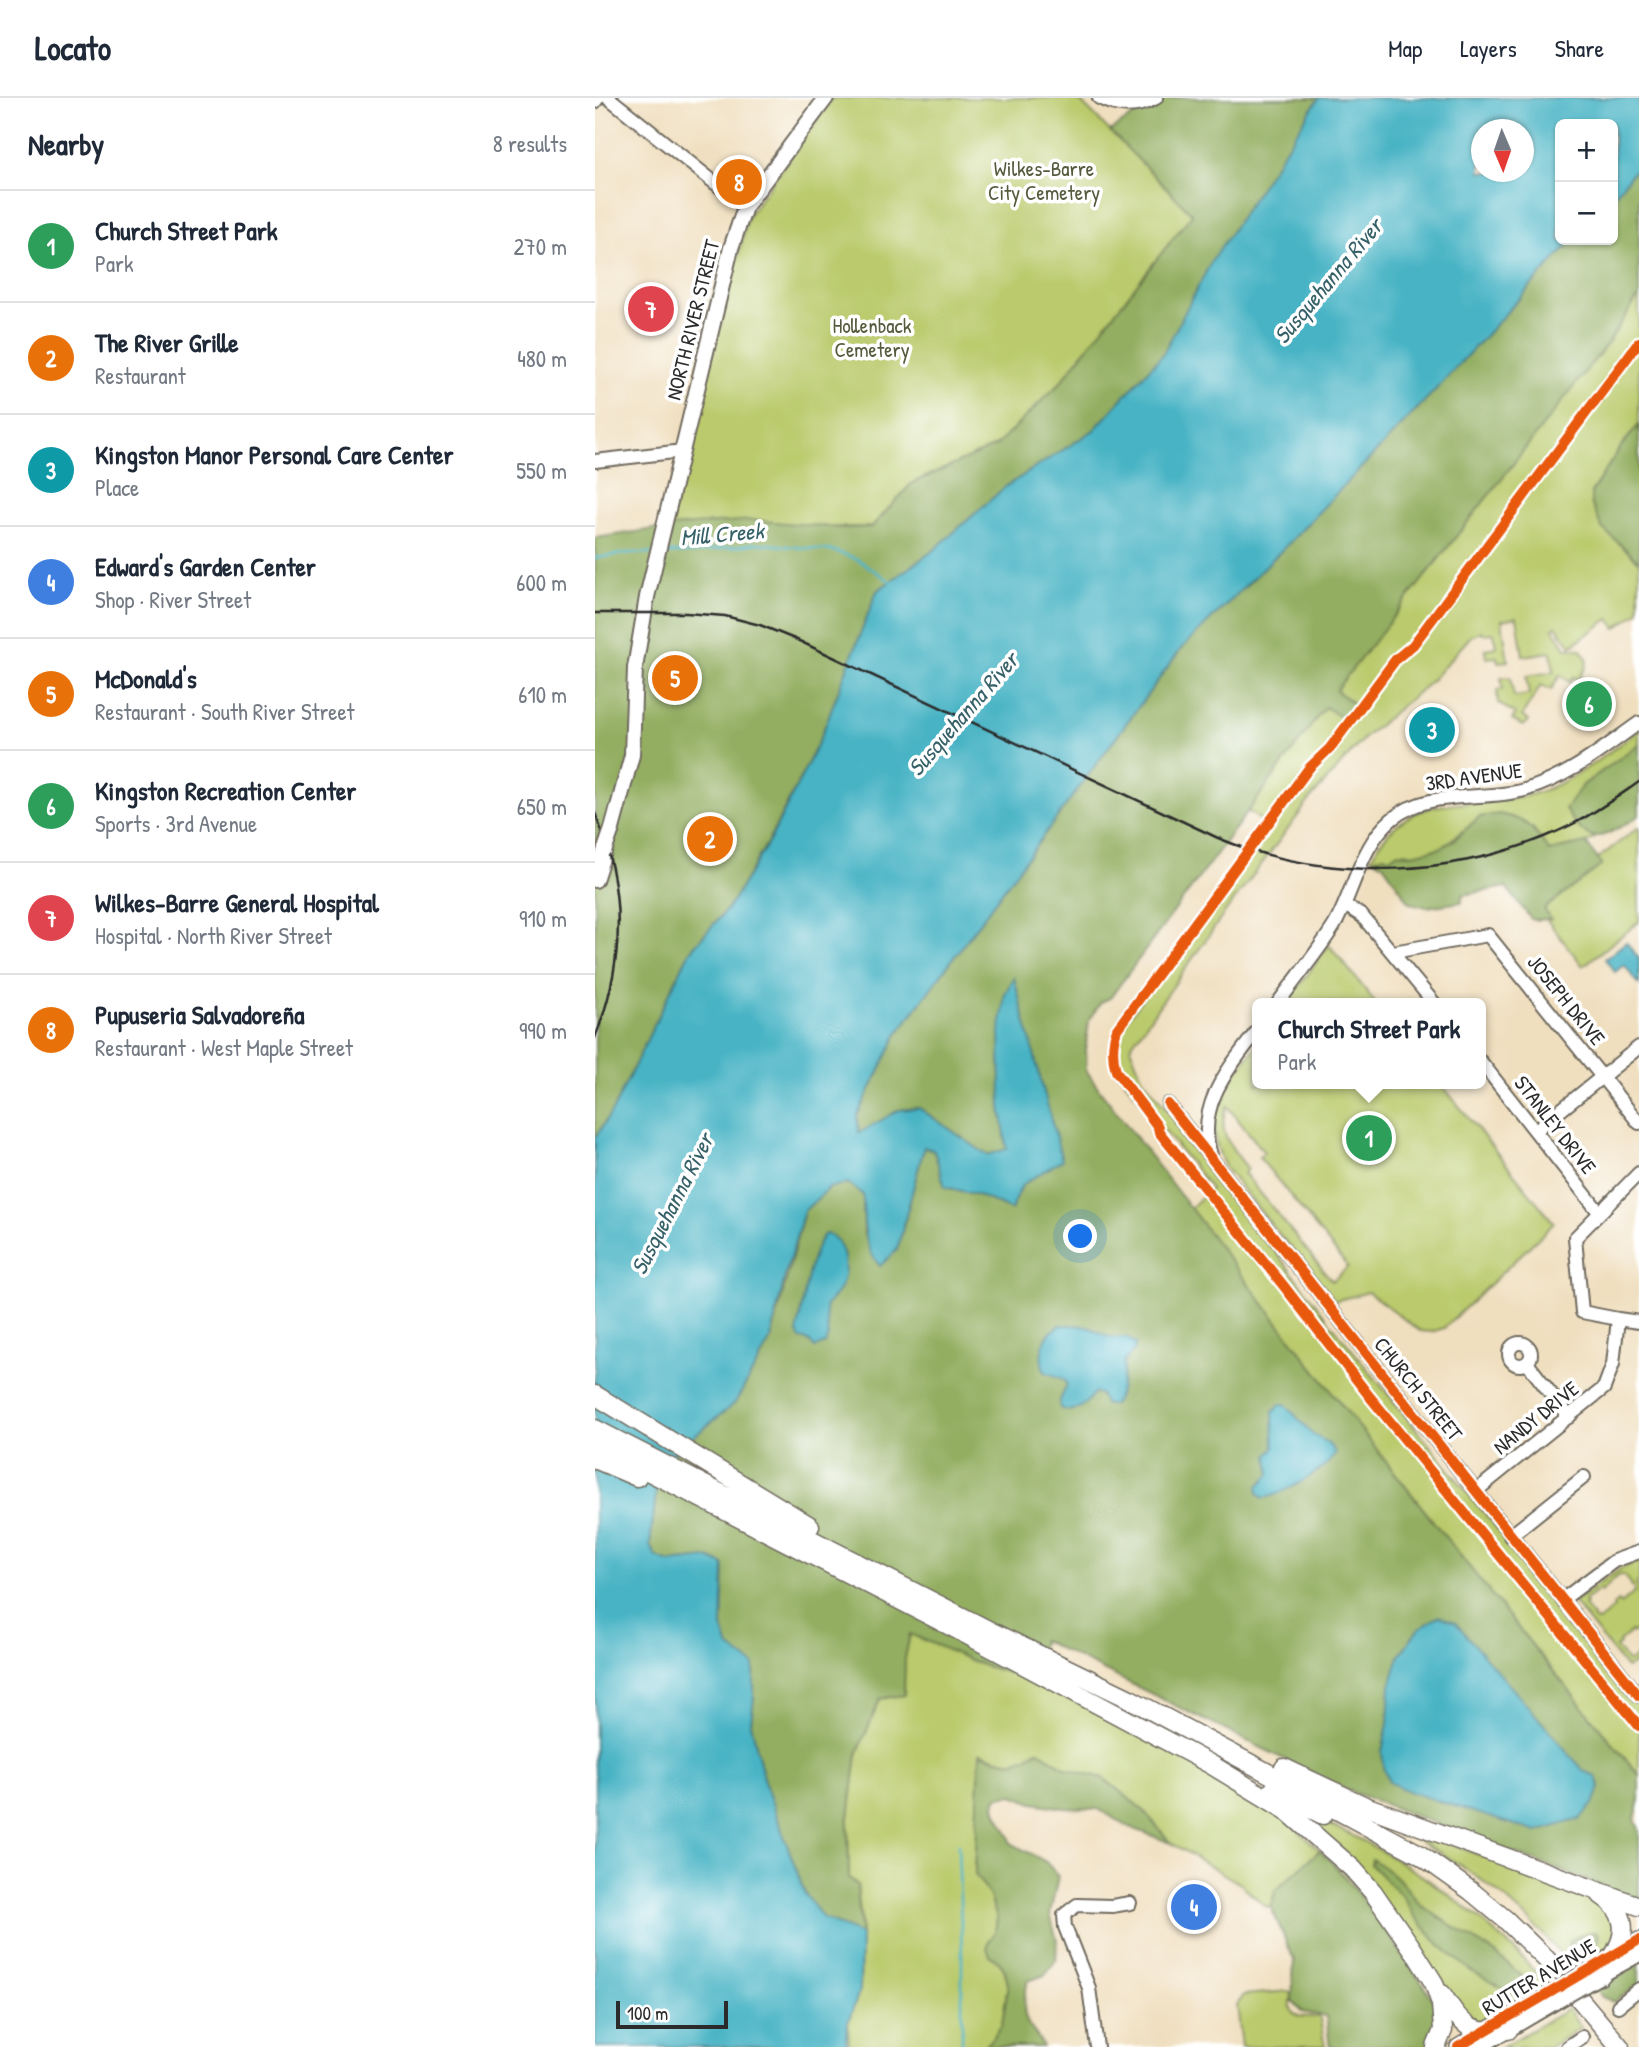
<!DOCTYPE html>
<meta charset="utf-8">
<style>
body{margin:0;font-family:"Patrick Hand",sans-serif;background:#f6f6f7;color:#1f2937}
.controls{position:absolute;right:21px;top:21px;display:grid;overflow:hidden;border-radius:10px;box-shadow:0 2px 5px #0004}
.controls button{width:63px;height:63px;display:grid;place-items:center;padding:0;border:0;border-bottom:2px solid #e0e1e3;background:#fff;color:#1f2937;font:35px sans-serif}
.compass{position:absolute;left:876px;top:21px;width:63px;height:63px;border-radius:50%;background:#fff;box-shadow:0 2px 5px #0004;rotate:178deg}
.scale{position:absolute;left:21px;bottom:18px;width:112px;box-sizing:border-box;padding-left:7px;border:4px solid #2b2b2b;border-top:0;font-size:19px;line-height:24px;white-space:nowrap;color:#2b2b2b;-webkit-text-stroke:5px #fff;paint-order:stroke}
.you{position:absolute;left:486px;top:1139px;width:24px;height:24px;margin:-18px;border:5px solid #fff;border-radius:50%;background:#1a73e8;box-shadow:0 0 0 10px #1a73e833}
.badge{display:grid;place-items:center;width:46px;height:46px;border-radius:50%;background:#db2777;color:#fff;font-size:23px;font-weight:700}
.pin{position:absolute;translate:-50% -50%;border:4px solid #fff;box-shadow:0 2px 7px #0006}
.popup{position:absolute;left:657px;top:900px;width:234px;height:91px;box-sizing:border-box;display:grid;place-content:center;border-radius:10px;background:#fff;filter:drop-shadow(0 2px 5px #0005);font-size:23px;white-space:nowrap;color:#747a83}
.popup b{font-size:26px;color:#1f2937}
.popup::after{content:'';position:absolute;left:50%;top:100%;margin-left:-14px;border:14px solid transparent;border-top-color:#fff}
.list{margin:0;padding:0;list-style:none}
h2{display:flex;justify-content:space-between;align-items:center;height:91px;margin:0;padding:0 28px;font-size:30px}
h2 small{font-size:23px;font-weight:400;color:#747a83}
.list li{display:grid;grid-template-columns:46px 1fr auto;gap:21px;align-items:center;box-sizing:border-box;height:112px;padding:0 28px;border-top:2px solid #e0e1e3}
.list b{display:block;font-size:26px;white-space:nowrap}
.list p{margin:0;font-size:23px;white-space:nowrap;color:#747a83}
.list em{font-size:23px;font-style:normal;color:#747a83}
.map{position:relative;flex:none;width:1044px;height:1949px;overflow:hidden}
header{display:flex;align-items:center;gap:42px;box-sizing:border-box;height:98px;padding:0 35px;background:#fff;border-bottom:2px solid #e0e1e3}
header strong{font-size:33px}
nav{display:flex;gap:38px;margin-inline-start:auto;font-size:24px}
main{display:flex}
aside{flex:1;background:#fff}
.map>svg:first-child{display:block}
.green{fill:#baca6c;stroke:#727a4c;stroke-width:2;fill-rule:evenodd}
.forest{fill:#93ae60;stroke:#5f6c46;stroke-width:2}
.water{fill:#47b3c4;stroke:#396f78;stroke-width:2;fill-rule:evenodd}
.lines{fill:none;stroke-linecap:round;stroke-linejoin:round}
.stream{stroke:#47b3c4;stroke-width:2.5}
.minor-casing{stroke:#706a5f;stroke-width:16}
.major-casing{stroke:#706a5f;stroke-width:18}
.highway-casing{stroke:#706a5f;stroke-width:21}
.minor{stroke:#fff;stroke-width:12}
.major{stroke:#fff;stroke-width:14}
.highway{stroke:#fff;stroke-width:18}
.rail{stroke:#2b2b2b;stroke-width:2.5}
.major-bridge-casing{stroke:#706a5f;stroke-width:18;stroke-linecap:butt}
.major-bridge{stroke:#fff;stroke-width:14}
.cycleway-casing{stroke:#fff;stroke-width:15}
.cycleway{stroke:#e8590c;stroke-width:10}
.labels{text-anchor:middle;stroke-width:7;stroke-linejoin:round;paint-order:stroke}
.park-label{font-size:21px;fill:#565b3e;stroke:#fff}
.street-label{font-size:21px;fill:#2b2b2b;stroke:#fff}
.water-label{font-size:23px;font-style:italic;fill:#366168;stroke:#fff}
</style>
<header>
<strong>Locato</strong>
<nav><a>Map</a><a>Layers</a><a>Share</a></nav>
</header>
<main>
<aside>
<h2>Nearby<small>8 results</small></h2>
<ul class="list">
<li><span class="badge" style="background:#2e9e5b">1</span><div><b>Church Street Park</b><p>Park</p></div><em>270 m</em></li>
<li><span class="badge" style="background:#e8710a">2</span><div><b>The River Grille</b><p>Restaurant</p></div><em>480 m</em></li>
<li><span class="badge" style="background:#0f9aa8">3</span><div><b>Kingston Manor Personal Care Center</b><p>Place</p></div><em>550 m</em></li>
<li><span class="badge" style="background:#3f7fe0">4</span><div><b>Edward's Garden Center</b><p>Shop · River Street</p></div><em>600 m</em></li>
<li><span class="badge" style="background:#e8710a">5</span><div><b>McDonald's</b><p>Restaurant · South River Street</p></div><em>610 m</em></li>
<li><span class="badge" style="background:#2e9e5b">6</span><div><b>Kingston Recreation Center</b><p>Sports · 3rd Avenue</p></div><em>650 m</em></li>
<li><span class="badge" style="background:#e0444e">7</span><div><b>Wilkes-Barre General Hospital</b><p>Hospital · North River Street</p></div><em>910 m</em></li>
<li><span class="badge" style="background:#e8710a">8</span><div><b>Pupuseria Salvadoreña</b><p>Restaurant · West Maple Street</p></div><em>990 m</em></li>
</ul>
</aside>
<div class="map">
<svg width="1044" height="1949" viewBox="0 0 1044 1949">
<rect width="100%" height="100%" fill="#fff"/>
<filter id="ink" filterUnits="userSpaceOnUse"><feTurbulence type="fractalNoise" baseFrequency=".0143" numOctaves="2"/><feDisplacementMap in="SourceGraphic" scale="14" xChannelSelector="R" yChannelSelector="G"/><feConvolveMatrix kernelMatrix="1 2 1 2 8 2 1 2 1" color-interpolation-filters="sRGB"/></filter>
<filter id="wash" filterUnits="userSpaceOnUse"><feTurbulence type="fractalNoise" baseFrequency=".00686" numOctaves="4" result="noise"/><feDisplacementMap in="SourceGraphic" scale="28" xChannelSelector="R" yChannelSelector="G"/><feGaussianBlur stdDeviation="1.57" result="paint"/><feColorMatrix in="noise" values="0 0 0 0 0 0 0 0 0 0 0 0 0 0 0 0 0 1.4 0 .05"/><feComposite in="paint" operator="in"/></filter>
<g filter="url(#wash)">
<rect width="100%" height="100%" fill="#f0dfbf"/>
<path class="green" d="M237,0h245l116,116 -134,170 -63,62 -84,37 -40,44h-203l79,-311z
M1044,198v129l-17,20 -31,47v11l11,25 37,33v50l-23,17 -7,-9 -38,27 -15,-20 -3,2 13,20 14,1 7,9 -1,9 -8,13 -5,-3 -3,5 -10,-7 -9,15 -10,-5 -19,31 7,5 -6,5 -11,-6 3,-6 -17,-11 -1,-13 6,-1 -2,-11 9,-1 4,20 15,-2 -3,-19 28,-4 -3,-20 -28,4 -6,-39 -15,3 6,41 -10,1 -1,-5 -11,1 -1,-9 11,-2 -2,-14 -11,1 -1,-3 -11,5 -40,45 -66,56 -53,60 -88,117 -94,133 12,30 189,247 308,380v71c-155,-185 -302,-375 -449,-567l21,-19 -94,-118 -3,-24 5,-17 151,-203 -22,-16 77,-105 19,13 11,-14 -20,-14 272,-347z
M1044,632v14l-57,42 8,50 5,2 -9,5 -37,8 -16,-23 -71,3 -21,17 -28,6 -8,-2 -15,7 -6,-4 -14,5c40,-78 101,-45 169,-68 38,-13 68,-39 100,-62z
M1044,729v95l-56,44 -47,-60z
M734,847l47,58h-89z
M662,947v39h184l113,139 -110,105 -13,4 -11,-1 -52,-39 -34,9 -108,-132c-28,-56 -1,-80 31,-124zM632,1008l37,46 -5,5 89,110 -16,14 -88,-108 4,-4c-16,-21 -32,-35 -21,-63z
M1044,1463v20l-3,3 3,4v46l-2,-3 -4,2 -2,-1 -12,10 1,2 -4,3 12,15 11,-7v7l-13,6 -53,-66 47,-33zM1024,1477h4l11,14v4l-14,11 -2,-3 -5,4 1,3 -14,12 -4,1 -12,-15 2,-2 -2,-3 15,-11 2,2z
M315,1535l72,32 54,16 146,73 105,67 33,29 -45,41 -4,16 -6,-1 -23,-21 -71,-42 -28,-33 -40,-32 -35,-9 -31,-19c-22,17 -31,12 -56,3l-6,121 15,22 7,22 -2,14 -7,9 2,15 9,5 6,10 3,13 -6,41 -17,22h-136l-1,-25 12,-32 1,-68 -4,-37 -8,-8 -1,-52 9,-71 23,-56 23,-3 2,-37z
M693,1708c98,40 189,98 259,179 -23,13 -48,41 -75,38l-31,-40z
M788,1721l200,75c20,10 48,31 25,55 -9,9 -23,15 -33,22 -22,-27 -46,-53 -73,-75 -36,-30 -79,-53 -119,-77z
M694,1893l3,4c0,4 -2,8 -1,12 1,13 19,9 28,10l1,2 5,28h-83l-5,-42 7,-10z
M973,1911l13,18 -31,20h-48z"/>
<path class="forest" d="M565,0h159l-107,164 -49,92 -69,76 -89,57 -71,63 -57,41 -57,148 -50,99 -41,69 -39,44 -76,157 -19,30v-600l74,-11 83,-7 90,8 30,-1 40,-44 84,-37 63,-62 133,-170 -82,-83z
M1044,67v131l-32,48 -271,346 19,15 -11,14 -19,-12 -215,291 -9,4 -12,18 -3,25v25l13,19c177,231 353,463 540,686v29l-4,14 4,12v70l-292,-110 -305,-150 -6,41 -54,-16 -72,-31 -5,24 -1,37 -24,4 -23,55 -9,71 1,52 8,8 4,50 -38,-17 -18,-24 -41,-113 -13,-58 3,-26 -25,-50 -7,-20 2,-62 -16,-7 -38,4 -14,-5 -6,-12 8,-70 18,-24 59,-48 36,-64 33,-128 25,-24 19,-4 15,12 1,40 33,15 27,-103 10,3 11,37 33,8 33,15 11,-25 39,-25 -56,-167c-7,52 -6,103 3,156l-21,6 -68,-47 -20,2 -40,24 -2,-18 41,-83 283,-384 110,-108 148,-155 134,-146h40v-43z
M1044,327v136l-37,-33 -11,-25v-10l31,-48z
M1044,646v72c-35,20 -49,36 -74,-7l17,-23z
M904,716c29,5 34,14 50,37l37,-8 16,22 -58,44 7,10 -19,1 -26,-33 -44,8v7l-35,5 -17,-4 -27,-39 -7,-4 8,-5 6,3 6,-5 16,1 28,-6 14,-8 25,-23z
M442,1652l31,19 35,9 40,32 28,33 -44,-17 -29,-17 -33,-1 -32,-5 -20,-8 -15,2c-10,14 10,28 13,46l35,19 12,14 -8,38 7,27 -1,19 -11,15 -17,6c-4,14 -7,33 2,46 5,7 10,12 13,20h-58l17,-22 6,-41 -3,-13 -6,-10 -9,-5 -3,-8 1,-7 7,-9 2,-14 -7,-22 -15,-22 5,-121c25,9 35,14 57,-3z
M725,1752c36,36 64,76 92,119 7,10 19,24 22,36 4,15 -1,29 -6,42h-98l-4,-31 -24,-4 -10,-12 2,-40 -23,-53 4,-16z
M777,1761l25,18 25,29 74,48 33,28 -11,15 -47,-26 -31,-26 -26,-29 -10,-18 -33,-33z
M1001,1834l3,3 -4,19 -15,9 -5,-1 -7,-11 1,-10 17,-8z
M1044,1865v21l-25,18 -12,-5 -6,-8z"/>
<path class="water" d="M724,0h320v67l-26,32v-73h-53v116h13l-134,146 -148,155 -110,108 -283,384 -41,83 2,17 40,-23 20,-2 68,47 20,-6 -6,-42 -1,-76 5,-38 9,-15 48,182 -40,25 -11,25 -33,-15 -33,-8 -11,-37 -10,-3 -27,103 -17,16c-18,-20 -16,-45 -17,-71l-15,-12 -19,5 -25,23 -19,64 -14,64 -36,64 -59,48 -18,24 -8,70 6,12 14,5 38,-4 16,7 -2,62 7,20 25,18v32l-3,26 13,58 41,113 18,24 38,17 -1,55 -12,32 -2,25h-251v-909l19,-30 76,-157 39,-44 42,-69 49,-99 57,-148 57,-41 71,-63 89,-57 69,-76 48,-92zM886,32h42v42h-42z
M1031,844l13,16v26l-15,-19 -9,7 -10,-13z
M230,1136c21,2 24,40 15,54 -4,7 -10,13 -15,19l3,29 -3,8 -10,4 -6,-7 -9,-2 -3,-6c5,-23 12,-84 28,-99z
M465,1227c9,0 20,-1 28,2 19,7 14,12 38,10l10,7 -2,7 -10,11c0,12 -3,34 -11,43h-8l-5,-11 -5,-1c-9,10 -19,23 -35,15v-8l7,-15 -3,-6 -19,-7c-8,-17 -2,-38 15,-47z
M685,1306h5l27,30 16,9 7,10c-6,16 -55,43 -72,45l-5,-5v-7l12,-12 -2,-19 6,-7 -1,-36z
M844,1518l16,6 129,149 12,6 4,11 -6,15 -14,16 -43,13 -127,-40 -21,-10 -6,-15 -1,-15 6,-28 2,-38 9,-30 20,-28z"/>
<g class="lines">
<path class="stream" d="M69,455h30l62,-10 78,8 23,8 36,24
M0,460l35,-5h21
M363,1746l4,110v93"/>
</g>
</g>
<g filter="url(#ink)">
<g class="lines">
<defs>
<path id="minor" d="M14,0l136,109
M504,0c19,10 37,11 57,0
M0,4l3,-4
M0,363l88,-10
M750,807l17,11 72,87
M798,854l95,-17 151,188
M683,905c18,-25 39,-50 56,-77 20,-35 26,-80 58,-107 37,-31 89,-17 133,-29 44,-13 77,-41 114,-67
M886,964l118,150
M573,1006l471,592
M941,1032l103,-83
M616,1057c-16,-49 18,-87 46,-124
M1023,1221l21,3
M914 1256a11 11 0 1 1 22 0a11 11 0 1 1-22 0Z
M932,1265l42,54
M881,1393l128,-103 9,-24 5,-45 -36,-7 -7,-74 64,-65
M915,1438l74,-59
M967,1502l52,-39 25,-9
M1023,1908l21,-17
M502,1949l-8,-59 -24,-61 -1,-12 13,-10 35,1 18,-3
M972,1949l15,-10"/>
<path id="major" d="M17,731l20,-74 3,-87 12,-71 84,-349 14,-41 81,-109
M0,782l10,-31
M994,1871l50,-29
M1006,1877l38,-21
M863,1949l69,-41
M884,1949l54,-32"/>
<path id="highway" d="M0,1297l215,131
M0,1331l397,203 138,67 289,155 52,37 35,29 41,40 73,87
M0,1346l361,185 254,135 76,46 67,59 20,23 39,56 22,35 7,21 2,26 -7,17
M0,1361l42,18
M689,1670l81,38 274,100
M678,1692l50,25
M1005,1878c20,-27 39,-56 1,-81
M847,1896c20,30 27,43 66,36"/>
</defs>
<use href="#minor" class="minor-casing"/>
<use href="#major" class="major-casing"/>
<use href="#highway" class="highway-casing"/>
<use href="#minor" class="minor"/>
<use href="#major" class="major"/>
<use href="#highway" class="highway"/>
<path class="rail" d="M0,515h91l39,3 35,9 37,15 421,198c111,46 245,40 353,-13 24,-12 46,-28 68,-43
M0,715c31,77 30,148 0,225"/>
<defs>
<path id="major-bridge" d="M10,751l7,-20
M932,1908l62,-37
M938,1917l67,-39"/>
</defs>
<use href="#major-bridge" class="major-bridge-casing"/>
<use href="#major-bridge" class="major-bridge"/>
<defs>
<path id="cycleway" d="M1044,244l-226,303 -17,14 -66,89 -21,20 -192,261c-5,14 -5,28 -1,42l42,56 1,5 124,153 87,112 269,329
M573,1006l471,592
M863,1949l181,-107"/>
</defs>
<use href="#cycleway" class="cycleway-casing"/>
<use href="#cycleway" class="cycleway"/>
</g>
</g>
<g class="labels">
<g class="park-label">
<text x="449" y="78">Wilkes-Barre<tspan x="449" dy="24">City Cemetery</tspan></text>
<text x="277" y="235">Hollenback<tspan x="277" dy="24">Cemetery</tspan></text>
</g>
<g class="street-label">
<text transform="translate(98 222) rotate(-76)" y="7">NORTH RIVER STREET</text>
<text transform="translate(879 679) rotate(-8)" y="7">3RD AVENUE</text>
<text transform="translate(971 902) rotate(51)" y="7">JOSEPH DRIVE</text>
<text transform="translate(960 1027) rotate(52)" y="7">STANLEY DRIVE</text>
<text transform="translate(823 1291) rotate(51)" y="7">CHURCH STREET</text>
<text transform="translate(941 1320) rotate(-39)" y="7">NANDY DRIVE</text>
<text transform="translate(944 1879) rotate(-31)" y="7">RUTTER AVENUE</text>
</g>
<g class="water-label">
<text transform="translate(733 183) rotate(-50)" y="8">Susquehanna River</text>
<text transform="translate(127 436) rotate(-5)" y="8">Mill Creek</text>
<text transform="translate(368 616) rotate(-49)" y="8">Susquehanna River</text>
<text transform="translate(77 1106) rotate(-63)" y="8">Susquehanna River</text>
</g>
</g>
</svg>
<div class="controls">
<button>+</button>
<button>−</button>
</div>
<svg class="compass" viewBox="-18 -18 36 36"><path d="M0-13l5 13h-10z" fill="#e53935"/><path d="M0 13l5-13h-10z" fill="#747a83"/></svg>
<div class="scale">100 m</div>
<div class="you"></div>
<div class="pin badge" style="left:774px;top:1040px;background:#2e9e5b">1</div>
<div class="popup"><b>Church Street Park</b>Park</div>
<div class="pin badge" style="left:115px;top:741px;background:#e8710a">2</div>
<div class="pin badge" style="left:837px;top:632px;background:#0f9aa8">3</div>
<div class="pin badge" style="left:599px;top:1809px;background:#3f7fe0">4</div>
<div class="pin badge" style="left:80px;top:580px;background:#e8710a">5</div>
<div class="pin badge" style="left:994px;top:606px;background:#2e9e5b">6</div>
<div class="pin badge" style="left:56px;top:211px;background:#e0444e">7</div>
<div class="pin badge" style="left:144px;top:84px;background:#e8710a">8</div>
</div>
</main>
